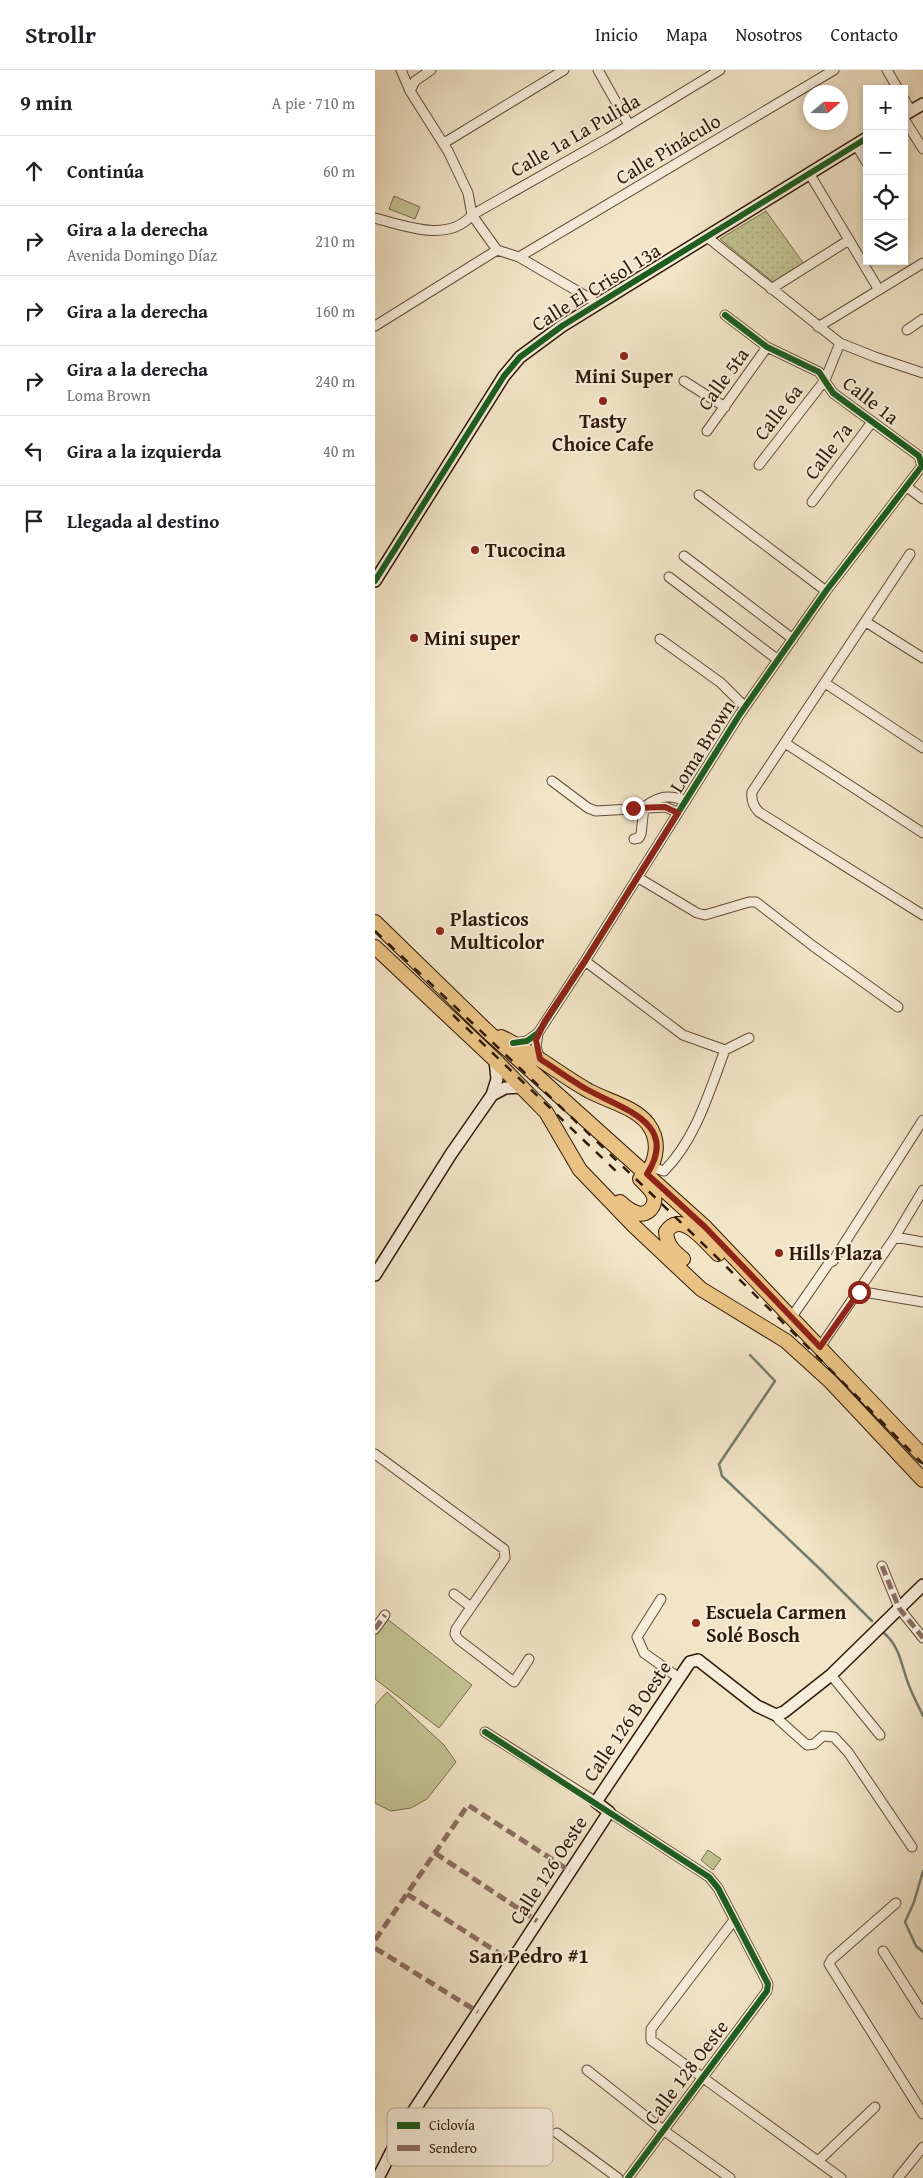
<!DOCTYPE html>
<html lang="es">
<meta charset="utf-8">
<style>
body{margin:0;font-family:"Gentium Book Plus",serif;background:#f2f2f2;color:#202124}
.controls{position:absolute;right:15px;top:15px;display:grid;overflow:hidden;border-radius:0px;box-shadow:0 2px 8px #0003}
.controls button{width:45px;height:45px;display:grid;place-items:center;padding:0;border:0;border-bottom:1px solid #e0e0e0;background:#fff;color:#202124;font:25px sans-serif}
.compass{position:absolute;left:428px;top:15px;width:45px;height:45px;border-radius:50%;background:#fff;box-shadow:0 2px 8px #0003;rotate:70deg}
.stop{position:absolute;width:15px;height:15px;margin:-11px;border:4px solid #8f2418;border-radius:50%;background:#fff}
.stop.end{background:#8f2418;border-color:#fff;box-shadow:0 1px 5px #0008}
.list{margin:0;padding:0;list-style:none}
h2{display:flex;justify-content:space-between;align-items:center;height:65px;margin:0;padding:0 20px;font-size:21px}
h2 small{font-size:16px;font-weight:400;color:#757577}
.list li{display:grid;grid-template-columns:32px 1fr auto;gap:15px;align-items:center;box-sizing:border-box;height:70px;padding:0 20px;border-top:1px solid #e0e0e0}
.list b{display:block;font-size:19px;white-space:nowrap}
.list p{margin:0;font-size:16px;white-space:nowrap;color:#757577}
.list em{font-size:16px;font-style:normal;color:#757577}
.icon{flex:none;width:28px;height:28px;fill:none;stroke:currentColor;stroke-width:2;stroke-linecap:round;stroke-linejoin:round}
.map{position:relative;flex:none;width:548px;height:2108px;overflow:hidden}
header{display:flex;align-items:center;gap:30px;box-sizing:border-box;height:70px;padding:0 25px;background:#fff;border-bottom:1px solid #e0e0e0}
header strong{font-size:24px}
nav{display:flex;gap:28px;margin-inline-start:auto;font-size:18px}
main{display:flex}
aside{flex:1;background:#fff}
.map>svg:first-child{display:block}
.green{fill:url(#green-dots);stroke:#7a6e4c}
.pitch{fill:#c2c291;stroke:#7a6e4c}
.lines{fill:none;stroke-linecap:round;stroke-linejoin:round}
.stream{stroke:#717d6d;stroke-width:2.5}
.street-casing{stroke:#614c36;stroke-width:11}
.secondary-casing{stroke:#311906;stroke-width:14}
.primary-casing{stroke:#311906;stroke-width:16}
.street{stroke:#f7eddb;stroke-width:9}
.secondary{stroke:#f7eddb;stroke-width:11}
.primary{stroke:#e9c284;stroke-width:14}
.rail{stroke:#311906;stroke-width:2.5;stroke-dasharray:9 9;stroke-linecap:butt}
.quiet{stroke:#8d6e63;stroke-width:5;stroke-dasharray:10 5;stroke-linecap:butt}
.cycleway-casing{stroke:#f7eddb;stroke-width:9}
.cycleway{stroke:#1b5e20;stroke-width:6}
.route{stroke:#8f2418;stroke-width:6}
.poi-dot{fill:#8f2418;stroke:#f7eddb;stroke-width:2}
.labels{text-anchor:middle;stroke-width:4;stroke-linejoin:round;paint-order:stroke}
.street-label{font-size:20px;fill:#311906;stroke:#f7eddb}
.poi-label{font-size:20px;font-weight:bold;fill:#311906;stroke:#f7eddb;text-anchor:start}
.neighbourhood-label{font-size:21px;font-weight:bold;fill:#311906;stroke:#f7eddb}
.key{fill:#f7eddb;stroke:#bcad9b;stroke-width:1}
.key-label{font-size:14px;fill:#311906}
</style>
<header>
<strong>Strollr</strong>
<nav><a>Inicio</a><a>Mapa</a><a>Nosotros</a><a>Contacto</a></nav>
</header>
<main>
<aside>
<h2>9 min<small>A pie · 710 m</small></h2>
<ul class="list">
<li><svg class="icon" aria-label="ahead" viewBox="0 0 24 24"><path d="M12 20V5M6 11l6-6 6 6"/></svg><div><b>Continúa</b></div><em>60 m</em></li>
<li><svg class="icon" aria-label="right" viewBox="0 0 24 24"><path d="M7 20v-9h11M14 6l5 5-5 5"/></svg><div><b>Gira a la derecha</b><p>Avenida Domingo Díaz</p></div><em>210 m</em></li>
<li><svg class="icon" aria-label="right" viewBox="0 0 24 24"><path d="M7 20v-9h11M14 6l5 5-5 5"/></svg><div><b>Gira a la derecha</b></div><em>160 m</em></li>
<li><svg class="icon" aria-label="right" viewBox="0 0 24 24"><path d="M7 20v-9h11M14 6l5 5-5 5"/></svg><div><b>Gira a la derecha</b><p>Loma Brown</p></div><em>240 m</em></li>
<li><svg class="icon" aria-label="left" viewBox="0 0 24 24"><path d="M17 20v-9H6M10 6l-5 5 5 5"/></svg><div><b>Gira a la izquierda</b></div><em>40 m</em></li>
<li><svg class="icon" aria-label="arrive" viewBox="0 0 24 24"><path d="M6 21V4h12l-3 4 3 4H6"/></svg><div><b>Llegada al destino</b></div></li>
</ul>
</aside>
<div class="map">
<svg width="548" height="2108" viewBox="0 0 548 2108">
<defs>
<pattern id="green-dots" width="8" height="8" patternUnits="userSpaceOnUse" patternTransform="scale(1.25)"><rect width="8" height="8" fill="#c2c291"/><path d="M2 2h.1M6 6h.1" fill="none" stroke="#a7a67c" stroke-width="1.8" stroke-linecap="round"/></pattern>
</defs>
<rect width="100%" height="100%" fill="#f2e4c7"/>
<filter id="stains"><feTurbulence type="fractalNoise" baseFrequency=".004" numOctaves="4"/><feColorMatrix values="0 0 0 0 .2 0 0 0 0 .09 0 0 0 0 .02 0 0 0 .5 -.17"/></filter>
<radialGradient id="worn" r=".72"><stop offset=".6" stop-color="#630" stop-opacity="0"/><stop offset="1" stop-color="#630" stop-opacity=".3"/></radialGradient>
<path class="green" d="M391,141l38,53 -31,18 -53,-43z"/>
<path class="pitch" d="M19,126l26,11 -5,12 -26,-10z
M11,1548l86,67 -33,43 -64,-49v-46z
M12,1622l57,53 12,17 -29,37 -16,9 -20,3 -16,-8v-98z
M333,1780l13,9 -8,11 -12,-10z"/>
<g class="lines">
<path class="stream" d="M375,1285l25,26 -56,83 3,12 98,93 52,52
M509,1563c16,14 17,31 24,50 4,11 10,22 15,33
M548,1801l-9,31 -9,20 11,24 7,6"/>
<defs>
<path id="street" d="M26,0l9,21 38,60 20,42 4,22 25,35 22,7 72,42 6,6
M223,0l31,55
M512,0l11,19
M35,21l5,-10 16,-11
M529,29l7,12
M529,49l19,30
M69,73l120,-73
M481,75l11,18
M434,103l70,117
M0,148c30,8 73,25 97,-3l136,-77 112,-68
M332,167l133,106 35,14 48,16
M144,187l315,-187
M396,219l78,-49
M0,256l122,-76
M443,257l105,-64
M532,260l16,-11
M309,311l41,26
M332,361l60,-84
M384,395l66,-85 15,-37
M532,417l16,12
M324,425l127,96
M437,432l60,-80
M535,484l-158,238c-1,8 1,14 7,20l164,103
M309,486l109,83
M294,507l109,83
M491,552l57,36
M285,569l61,44 24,24
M450,613l98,65
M410,673l138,90
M177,711l36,27 8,3 70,-4 12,6
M259,769l5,-1 2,-4 3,-27c15,-11 25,-13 42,-6
M262,807l60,36 8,2 44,-13h7l57,44 85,61
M210,891l98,74 42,15
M163,963l-2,14 4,12
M138,973l14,-2 11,-8 47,-72 155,-247 86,-123 96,-125 -3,-10 -86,-63 -14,-21 -52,-25 -42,-32
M276,1097l13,4c32,-32 45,-79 61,-121l24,-12
M520,1167l28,5
M483,1221l65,11
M416,1248l38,-55 4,-2 90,-141
M445,1277l75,-110 28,-47
M0,1384l129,95 1,9 -49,71 -1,5 3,5 56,43 15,-23
M507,1496l17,42 24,30
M79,1524l17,13
M286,1529l-24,38 7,16 35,25
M0,1559l10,-14
M456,1605l49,60
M401,1645l3,5 28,25 7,-1 9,-8 11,1 14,15 64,95
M110,1662l111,70
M234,1742l100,65 9,11 50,96 -1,7 -139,187
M521,1833l-64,56 -3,5 94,150
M359,1850l-83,109v11l190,138
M508,1881l40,63
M212,2000l76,60 67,48
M182,2063l61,45
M443,2091l57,-54
M523,2108l25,-31"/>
<path id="secondary" d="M529,45l19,-11
M0,511l129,-205 16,-19 42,-31 305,-188
M117,1025l13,-7 18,-1
M0,1205l76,-121 41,-59 5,-16 -2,-19
M3,2108l29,-57 202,-309 -13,-10 94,-140 8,-2 59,46 19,9 8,-3 47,-37 92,-90"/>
<path id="primary" d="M0,852l112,109 218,196 218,229
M0,877l120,113 51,52 34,58 54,56 67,63 85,52 44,40 93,99
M126,967c32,15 58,37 88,54 19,10 46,16 59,33 12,16 9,35 -1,50
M245,1132c5,5 10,9 17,11 11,4 21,-9 16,-19 -3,-6 -9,-11 -13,-15
M308,1189c-10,-8 -16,-14 -17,-27 16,-23 39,10 52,22"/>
</defs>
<use href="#street" class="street-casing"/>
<use href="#secondary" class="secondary-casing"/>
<use href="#primary" class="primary-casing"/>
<use href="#street" class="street"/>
<use href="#secondary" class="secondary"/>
<use href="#primary" class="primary"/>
<path class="rail" d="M0,861c185,175 371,350 548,533
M78,945l166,159"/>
<path class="quiet" d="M507,1496l17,42 24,30
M0,1559l10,-14
M60,1783l102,68
M32,1824l104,67
M0,1870l93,-135 102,66
M0,1878l103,64"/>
<defs>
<path id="cycleway" d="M0,511l129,-205 16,-19 42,-31 305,-188
M138,973l14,-2 11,-8 47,-72 155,-247 86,-123 96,-125 -3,-10 -86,-63 -14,-21 -52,-25 -42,-32
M110,1662l224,145 9,11 50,96 -1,7 -139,187"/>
</defs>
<use href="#cycleway" class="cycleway-casing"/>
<use href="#cycleway" class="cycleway"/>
</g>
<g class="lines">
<path class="route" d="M258,738l32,-1 13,6 -93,148 -40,60 -9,19 4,19c16,10 32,22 48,31 34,19 92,33 59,84l58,53 115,120 39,-55"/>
</g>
<g class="poi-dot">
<circle cx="249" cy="286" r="5"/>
<circle cx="228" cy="331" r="5"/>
<circle cx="100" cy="480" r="5"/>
<circle cx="39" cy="568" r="5"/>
<circle cx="65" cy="861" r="5"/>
<circle cx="404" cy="1183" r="5"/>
<circle cx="321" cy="1553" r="5"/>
</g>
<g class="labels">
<g class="street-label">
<text transform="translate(200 65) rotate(-30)" y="7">Calle 1a La Pulida</text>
<text transform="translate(293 79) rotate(-31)" y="7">Calle Pináculo</text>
<text transform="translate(221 217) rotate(-32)" y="7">Calle El Crisol 13a</text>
<text transform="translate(348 309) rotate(-54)" y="7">Calle 5ta</text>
<text transform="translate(496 330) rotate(38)" y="7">Calle 1a</text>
<text transform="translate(403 342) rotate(-52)" y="7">Calle 6a</text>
<text transform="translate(453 381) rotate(-53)" y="7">Calle 7a</text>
<text transform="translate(327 676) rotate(-58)" y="7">Loma Brown</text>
<text transform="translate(252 1651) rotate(-56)" y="7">Calle 126 B Oeste</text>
<text transform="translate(173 1800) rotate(-57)" y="7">Calle 126 Oeste</text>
<text transform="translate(311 2002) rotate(-53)" y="7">Calle 128 Oeste</text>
</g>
<g class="poi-label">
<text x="249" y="313" text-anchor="middle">Mini Super</text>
<text x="228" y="358" text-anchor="middle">Tasty<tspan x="228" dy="23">Choice Cafe</tspan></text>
<text x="110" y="487">Tucocina</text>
<text x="49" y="575">Mini super</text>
<text x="75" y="856">Plasticos<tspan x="75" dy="23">Multicolor</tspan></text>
<text x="414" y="1190">Hills Plaza</text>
<text x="331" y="1549">Escuela Carmen<tspan x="331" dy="23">Solé Bosch</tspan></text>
</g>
<g class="neighbourhood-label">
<text x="154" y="1893">San Pedro #1</text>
</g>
</g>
<rect x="12" y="2038" width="166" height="58" rx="8" class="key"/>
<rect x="22" y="2052" width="23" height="7" fill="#1b5e20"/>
<rect x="22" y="2075" width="23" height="6" fill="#8d6e63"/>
<g class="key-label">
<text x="54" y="2060">Ciclovía</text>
<text x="54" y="2083">Sendero</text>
</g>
<rect width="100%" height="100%" filter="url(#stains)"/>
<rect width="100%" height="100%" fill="url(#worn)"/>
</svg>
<div class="controls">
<button>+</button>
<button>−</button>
<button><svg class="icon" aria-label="locate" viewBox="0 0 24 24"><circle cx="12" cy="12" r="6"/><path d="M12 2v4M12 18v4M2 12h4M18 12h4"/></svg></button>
<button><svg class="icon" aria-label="layers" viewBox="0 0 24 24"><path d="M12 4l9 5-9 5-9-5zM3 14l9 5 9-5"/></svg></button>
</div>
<svg class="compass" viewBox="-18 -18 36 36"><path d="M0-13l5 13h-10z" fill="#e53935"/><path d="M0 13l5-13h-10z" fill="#757577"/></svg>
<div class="stop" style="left:484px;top:1222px"></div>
<div class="stop end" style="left:258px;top:738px"></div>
</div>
</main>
